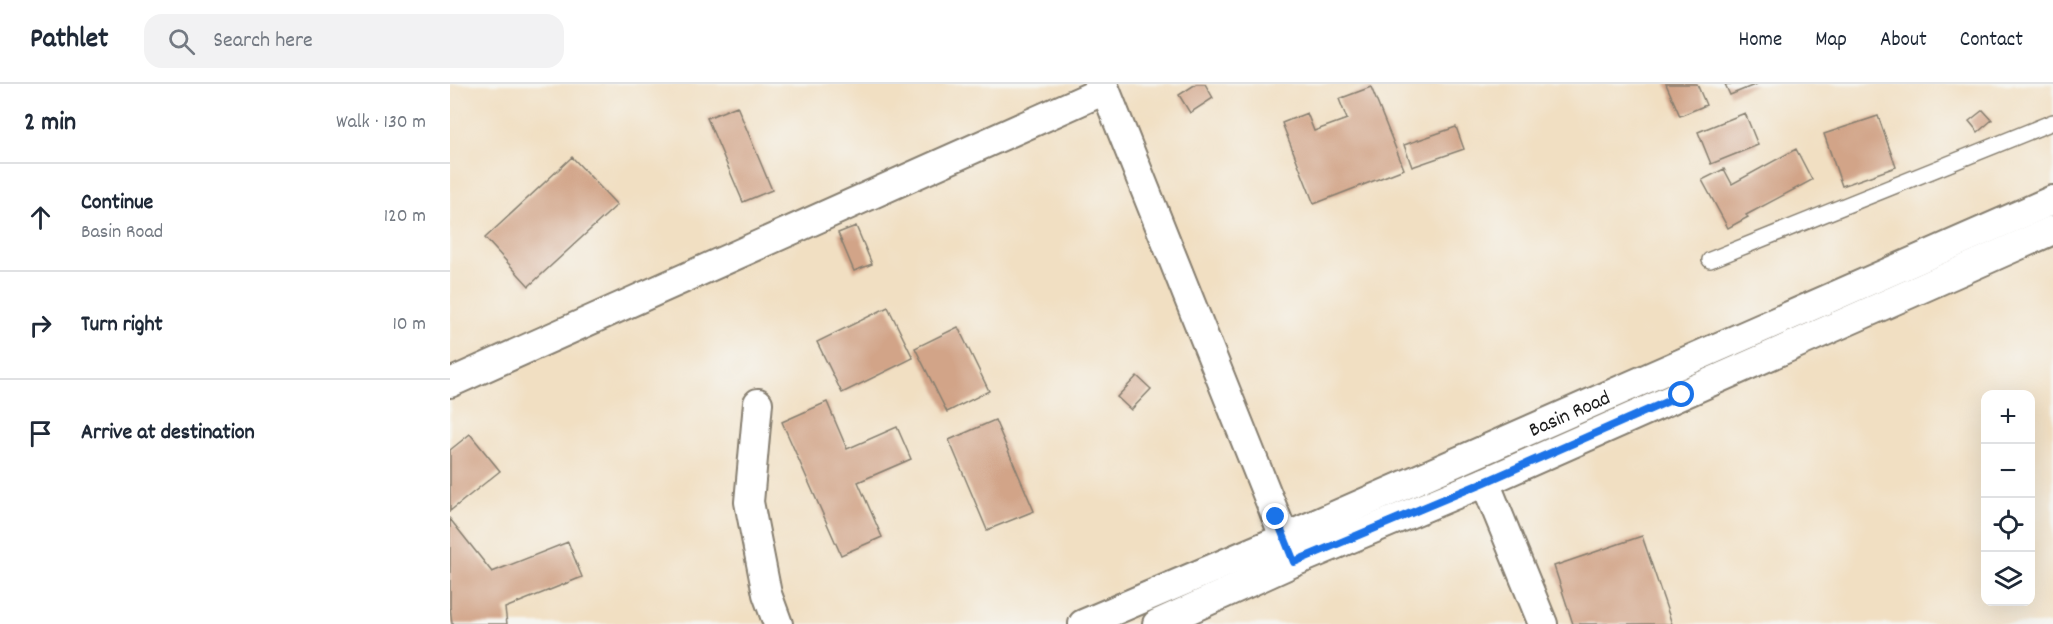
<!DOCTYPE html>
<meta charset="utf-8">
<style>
body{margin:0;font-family:Dekko,sans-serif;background:#f2f2f3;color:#1f2937}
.controls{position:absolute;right:18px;bottom:18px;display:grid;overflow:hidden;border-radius:12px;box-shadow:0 6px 24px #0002}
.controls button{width:54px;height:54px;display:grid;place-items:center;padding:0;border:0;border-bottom:2px solid #e0e1e3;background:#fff;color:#1f2937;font:30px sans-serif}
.stop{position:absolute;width:18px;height:18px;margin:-14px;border:4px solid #1a73e8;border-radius:50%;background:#fff}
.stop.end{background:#1a73e8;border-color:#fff;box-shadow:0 2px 6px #0008}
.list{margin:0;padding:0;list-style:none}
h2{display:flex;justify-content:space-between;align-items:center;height:78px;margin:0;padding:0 24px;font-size:26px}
h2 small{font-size:20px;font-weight:400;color:#747a83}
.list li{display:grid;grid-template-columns:39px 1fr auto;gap:18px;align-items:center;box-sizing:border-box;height:108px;padding:0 24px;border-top:2px solid #e0e1e3}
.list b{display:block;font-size:22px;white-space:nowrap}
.list p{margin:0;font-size:20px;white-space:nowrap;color:#747a83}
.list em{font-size:20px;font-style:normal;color:#747a83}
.icon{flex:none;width:33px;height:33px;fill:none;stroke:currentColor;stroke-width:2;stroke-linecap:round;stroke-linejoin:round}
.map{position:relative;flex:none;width:1603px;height:540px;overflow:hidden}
header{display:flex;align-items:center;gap:36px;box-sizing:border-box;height:84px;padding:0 30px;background:#fff;border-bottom:2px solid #e0e1e3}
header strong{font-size:28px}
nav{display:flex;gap:33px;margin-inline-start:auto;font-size:21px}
.search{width:420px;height:54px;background:#f2f2f3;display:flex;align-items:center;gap:15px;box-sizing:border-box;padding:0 21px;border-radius:18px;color:#747a83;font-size:22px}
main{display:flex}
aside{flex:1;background:#fff}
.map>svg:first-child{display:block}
.building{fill:#d2a488}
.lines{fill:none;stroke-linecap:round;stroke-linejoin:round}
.lane-casing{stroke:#867e6f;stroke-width:18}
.street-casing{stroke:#867e6f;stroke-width:32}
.lane{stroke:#fff;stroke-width:15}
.street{stroke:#fff;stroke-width:28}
.route{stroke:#1a73e8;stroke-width:8}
.labels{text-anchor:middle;stroke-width:6;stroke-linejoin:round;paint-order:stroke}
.street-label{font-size:21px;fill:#1c1c1c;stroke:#f6f6f2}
</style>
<header>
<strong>Pathlet</strong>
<div class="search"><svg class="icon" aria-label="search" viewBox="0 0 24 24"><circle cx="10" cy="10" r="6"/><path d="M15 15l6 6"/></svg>Search here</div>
<nav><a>Home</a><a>Map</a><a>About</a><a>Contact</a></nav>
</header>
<main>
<aside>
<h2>2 min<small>Walk · 130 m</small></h2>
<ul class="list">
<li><svg class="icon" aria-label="ahead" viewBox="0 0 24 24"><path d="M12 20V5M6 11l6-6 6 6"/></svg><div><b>Continue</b><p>Basin Road</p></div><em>120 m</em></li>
<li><svg class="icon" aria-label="right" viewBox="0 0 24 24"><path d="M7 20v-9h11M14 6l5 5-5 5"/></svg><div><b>Turn right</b></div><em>10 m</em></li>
<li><svg class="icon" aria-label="arrive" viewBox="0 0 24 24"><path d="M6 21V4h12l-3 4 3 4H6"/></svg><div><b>Arrive at destination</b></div></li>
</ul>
</aside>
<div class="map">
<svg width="1603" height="540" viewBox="0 0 1603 540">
<rect width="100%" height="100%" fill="#f6f6f2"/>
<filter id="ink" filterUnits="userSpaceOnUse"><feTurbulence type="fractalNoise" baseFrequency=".0167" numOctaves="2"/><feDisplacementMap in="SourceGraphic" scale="12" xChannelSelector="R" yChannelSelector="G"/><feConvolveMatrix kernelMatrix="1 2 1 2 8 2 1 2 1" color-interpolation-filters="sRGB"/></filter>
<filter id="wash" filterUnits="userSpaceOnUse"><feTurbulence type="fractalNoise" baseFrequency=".008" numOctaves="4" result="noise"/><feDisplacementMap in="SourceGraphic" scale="24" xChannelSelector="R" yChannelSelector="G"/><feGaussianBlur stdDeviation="1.35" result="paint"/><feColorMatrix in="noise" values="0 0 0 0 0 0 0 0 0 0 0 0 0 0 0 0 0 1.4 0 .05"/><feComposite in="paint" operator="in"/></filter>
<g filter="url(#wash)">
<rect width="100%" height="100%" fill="#f1dfc2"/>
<g id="blocks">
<path class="building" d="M746,0h9l8,14 -23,15 -11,-18z
M1216,0h31l9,21 -26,11z
M1275,0h32l-27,11z
M921,3l33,82 -90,35 -32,-81 25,-10 7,18 33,-12 -8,-20z
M287,22l35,84 -29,12 -36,-84z
M1533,26l9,10 -14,12 -9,-11z
M1295,29l13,32 -47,19 -13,-32z
M1428,32l18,51 -54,19 -18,-52z
M1006,43l8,22 -52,18 -8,-22z
M1346,65l16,31 -66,35 2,2 -20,11 -26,-48 22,-11 8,15z
M122,73l45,48 -88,81 -44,-48z
M406,142l16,38 -18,7 -16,-38z
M438,223l25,51 -71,35 -25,-51z
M508,243l31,64 -42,21 -32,-64z
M687,292l14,13 -20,21 -14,-13z
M377,318l20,47 50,-22 14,32 -53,23 24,55 -41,18 -59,-133z
M545,336l39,91 -47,19 -38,-90z
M20,350l30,37 -50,40v-61z
M0,435l42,53 76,-30 14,35 -77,31 2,16h-55l-2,-17z
M1192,452l30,88h-99l-19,-58z"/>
</g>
</g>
<g filter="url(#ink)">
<use href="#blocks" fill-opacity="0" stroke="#867e6f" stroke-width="1.5"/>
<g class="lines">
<defs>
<path id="lane" d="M1260,176l343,-138"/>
<g id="street">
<path d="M653,0l188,470"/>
<path d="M0,299l655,-293"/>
<path d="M308,319l-9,99 18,92 11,30"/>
<path d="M1035,398l58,142"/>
<path id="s1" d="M633,540l201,-86 769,-338"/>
<path d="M707,540l137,-62 191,-80 568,-252"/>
</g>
</defs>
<use href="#lane" class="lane-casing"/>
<use href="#street" class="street-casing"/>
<use href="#lane" class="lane"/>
<use href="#street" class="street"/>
</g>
</g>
<g class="lines" filter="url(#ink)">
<path class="route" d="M826,433l18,45 191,-80 197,-87"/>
</g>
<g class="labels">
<g class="street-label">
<text dy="7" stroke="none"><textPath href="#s1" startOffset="530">Basin Road</textPath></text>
</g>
</g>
</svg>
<div class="controls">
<button>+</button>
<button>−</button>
<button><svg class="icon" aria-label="locate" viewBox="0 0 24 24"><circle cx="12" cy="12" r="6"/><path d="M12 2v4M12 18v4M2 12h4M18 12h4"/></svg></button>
<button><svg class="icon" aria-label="layers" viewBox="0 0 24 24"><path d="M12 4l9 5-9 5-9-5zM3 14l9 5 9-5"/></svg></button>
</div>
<div class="stop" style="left:1232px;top:311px"></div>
<div class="stop end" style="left:826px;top:433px"></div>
</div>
</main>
